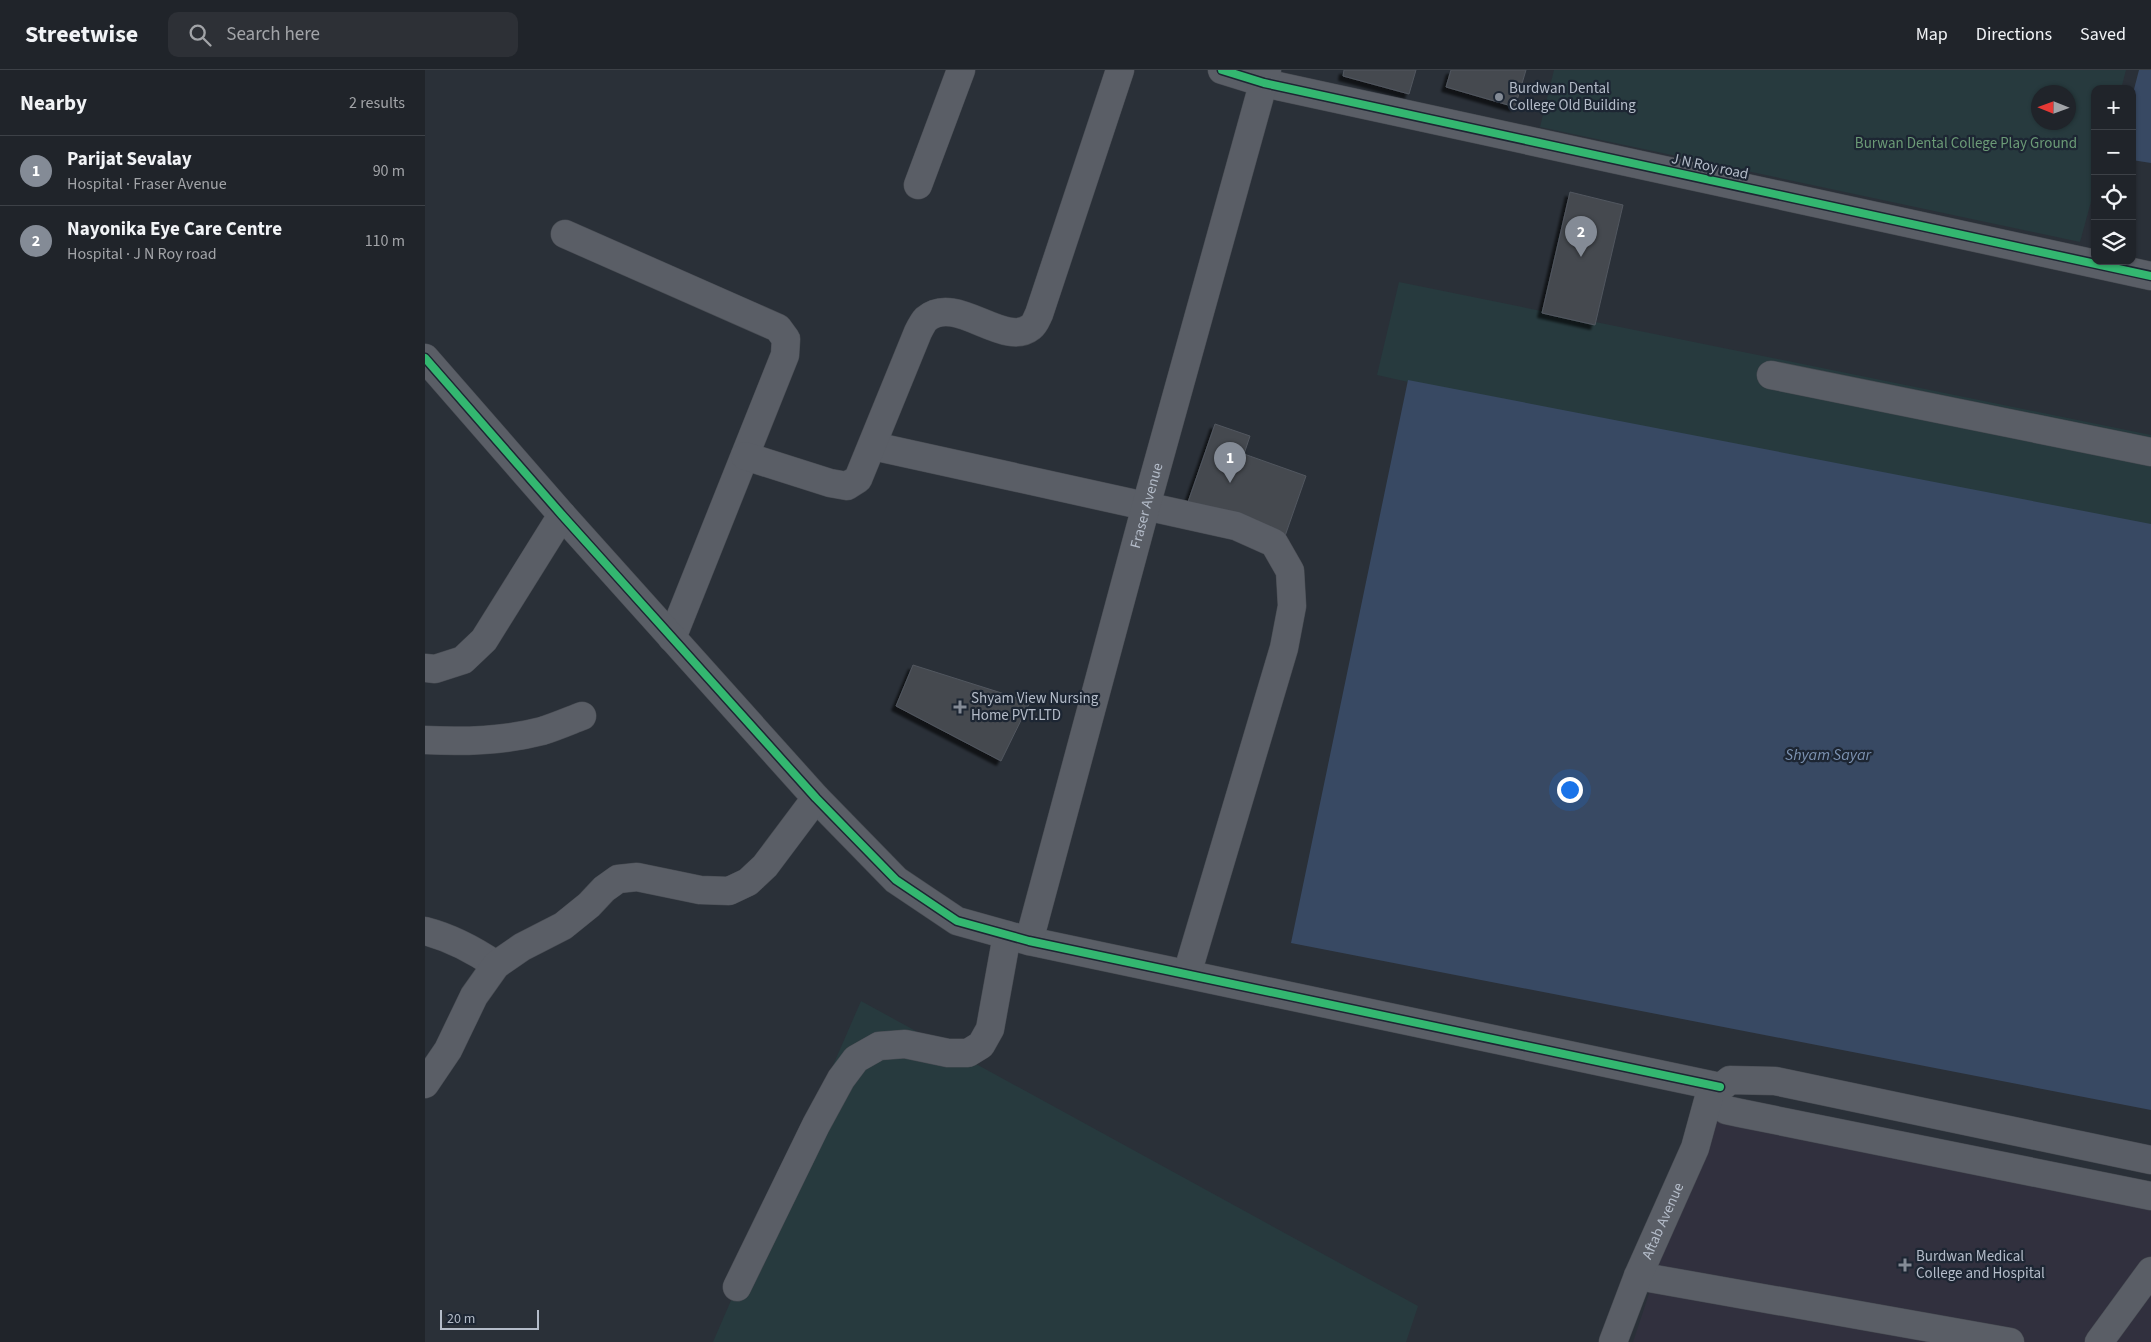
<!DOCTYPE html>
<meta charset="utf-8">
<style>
body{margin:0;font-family:"Source Sans 3",sans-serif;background:#2d3036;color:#f1f3f6}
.controls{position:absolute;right:15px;top:15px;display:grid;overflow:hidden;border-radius:10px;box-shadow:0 1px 4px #0004}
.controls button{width:45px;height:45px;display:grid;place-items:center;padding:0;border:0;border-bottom:1px solid #3d4147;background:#20242a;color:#f1f3f6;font:25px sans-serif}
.compass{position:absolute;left:1606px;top:15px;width:45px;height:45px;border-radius:50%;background:#20242a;box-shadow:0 1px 4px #0004;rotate:271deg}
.scale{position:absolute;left:15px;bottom:12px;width:99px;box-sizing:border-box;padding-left:5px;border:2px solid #b4bcc9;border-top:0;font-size:14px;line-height:18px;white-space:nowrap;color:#b4bcc9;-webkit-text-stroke:4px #1d2633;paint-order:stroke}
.you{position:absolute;left:1144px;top:719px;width:18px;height:18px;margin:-12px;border:4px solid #fff;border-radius:50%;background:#1a73e8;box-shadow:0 0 0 8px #1a73e833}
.badge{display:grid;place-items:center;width:32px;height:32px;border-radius:50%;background:#848b96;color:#fff;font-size:16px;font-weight:700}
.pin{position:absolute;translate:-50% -41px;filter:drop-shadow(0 1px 2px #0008)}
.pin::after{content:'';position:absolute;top:26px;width:18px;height:15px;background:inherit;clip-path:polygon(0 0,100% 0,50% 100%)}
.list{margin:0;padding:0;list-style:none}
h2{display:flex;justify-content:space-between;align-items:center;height:65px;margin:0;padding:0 20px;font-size:21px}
h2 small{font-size:16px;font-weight:400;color:#a2a4a8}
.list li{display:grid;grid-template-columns:32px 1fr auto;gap:15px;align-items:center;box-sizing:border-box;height:70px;padding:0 20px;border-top:1px solid #3d4147}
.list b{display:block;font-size:19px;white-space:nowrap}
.list p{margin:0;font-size:16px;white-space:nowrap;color:#a2a4a8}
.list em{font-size:16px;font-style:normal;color:#a2a4a8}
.icon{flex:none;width:28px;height:28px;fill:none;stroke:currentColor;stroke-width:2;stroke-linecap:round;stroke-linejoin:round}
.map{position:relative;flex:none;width:1726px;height:1272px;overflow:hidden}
header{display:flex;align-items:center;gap:30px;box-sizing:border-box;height:70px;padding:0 25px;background:#20242a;border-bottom:1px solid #3d4147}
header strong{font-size:24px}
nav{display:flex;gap:28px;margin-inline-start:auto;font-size:18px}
.search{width:350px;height:45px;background:#2d3036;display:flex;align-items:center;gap:12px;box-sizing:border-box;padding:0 18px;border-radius:10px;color:#a2a4a8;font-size:19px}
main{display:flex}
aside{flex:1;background:#20242a}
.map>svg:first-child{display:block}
.medical{fill:#31303e}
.green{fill:#273a3e;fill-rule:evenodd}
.water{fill:#384963}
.building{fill:#444950;stroke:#52575f;filter:url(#shadow)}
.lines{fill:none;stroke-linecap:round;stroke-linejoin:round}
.minor-casing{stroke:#484c53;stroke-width:29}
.minor{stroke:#5a5e66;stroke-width:28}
.cycleway-casing{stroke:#1d2633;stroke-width:11}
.cycleway{stroke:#33b770;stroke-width:8}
.poi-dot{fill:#848b96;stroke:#1d2633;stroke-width:2}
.labels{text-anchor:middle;stroke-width:4.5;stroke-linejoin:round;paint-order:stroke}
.poi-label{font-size:15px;fill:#b4bcc9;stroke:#1d2633;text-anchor:start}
.park-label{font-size:15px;fill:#6b9a76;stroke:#1d2633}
.street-label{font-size:15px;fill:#b4bcc9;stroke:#1d2633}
.water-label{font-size:16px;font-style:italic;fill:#7c92b1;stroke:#1d2633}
</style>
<header>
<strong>Streetwise</strong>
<div class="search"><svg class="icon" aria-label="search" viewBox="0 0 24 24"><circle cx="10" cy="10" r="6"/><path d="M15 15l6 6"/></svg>Search here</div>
<nav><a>Map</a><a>Directions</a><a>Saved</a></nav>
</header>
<main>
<aside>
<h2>Nearby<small>2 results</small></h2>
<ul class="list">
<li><span class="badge">1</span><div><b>Parijat Sevalay</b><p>Hospital · Fraser Avenue</p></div><em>90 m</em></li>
<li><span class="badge">2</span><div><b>Nayonika Eye Care Centre</b><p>Hospital · J N Roy road</p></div><em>110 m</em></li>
</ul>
</aside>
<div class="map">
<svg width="1726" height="1272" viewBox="0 0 1726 1272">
<defs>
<filter id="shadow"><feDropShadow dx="-4.5" dy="4.5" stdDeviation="1" flood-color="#0009"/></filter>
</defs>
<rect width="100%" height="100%" fill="#2a3038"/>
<path class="medical" d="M1284,1043l442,74v155h-518z"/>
<path class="green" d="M1129,0h572l-5,19h-26v98l-15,55 -540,-115zM1614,22h30v30h-30z
M974,212l752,153v114l-774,-174z
M436,931l557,305 -12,36h-693z"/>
<path class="water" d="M1714,0h12v93l-19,-3v-63z
M983,310l743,144v586l-860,-167z"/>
<path class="building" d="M919,0h72l-7,24 -66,-18z
M1026,0h75l-11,37 -69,-20z
M1145,122l53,13 -28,120 -53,-12z
M790,354l35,12 -6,18 62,22 -21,60 -97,-34z
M488,595l117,37 -29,59 -105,-55z"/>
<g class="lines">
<defs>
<g id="minor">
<path d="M797,0l42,13 887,193"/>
<path d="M493,115l43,-115"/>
<path d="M140,164l213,94 8,11 -1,16 -113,283"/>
<path d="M0,288l137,157 254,283 80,82 61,41 72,20 691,146"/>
<path d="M1346,305l380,77"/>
<path d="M448,376l363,80 38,17 16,28 2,35 -8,42 -97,326"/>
<path d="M320,386l85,27 17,3 11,-7 60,-147c2,-4 5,-10 8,-13 30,-26 78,30 105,8 4,-3 6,-9 8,-13l81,-244"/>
<path d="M0,598l10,1 28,-9 21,-20 78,-125"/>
<path d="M0,670c39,2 79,1 117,-9 13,-4 27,-10 40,-15"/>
<path d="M0,861c27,7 49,19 71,34"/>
<path id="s1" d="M604,871l117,-435 121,-436"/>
<path d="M0,1014l23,-34 26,-54 22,-31 26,-18 41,-21 26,-21 15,-16 14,-10 19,-2 63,13 29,1 19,-9 17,-16 51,-68"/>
<path d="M1726,1090l-376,-79 -45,-1 -21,17 17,13 14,3 411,83"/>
<path d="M1213,1206l372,66"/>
<path d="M312,1217l79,-162 25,-46 15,-20 23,-13 26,-2 43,9h20l13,-8 9,-16 17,-94"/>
<path id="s2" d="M1188,1272l25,-66 57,-128 14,-51"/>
<path d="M1674,1272l52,-71"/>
</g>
</defs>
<use href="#minor" class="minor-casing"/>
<use href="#minor" class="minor"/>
<defs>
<path id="cycleway" d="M797,0l42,13 887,193
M0,288l137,157 254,283 80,82 61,41 72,20 691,146"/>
</defs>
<use href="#cycleway" class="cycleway-casing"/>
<use href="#cycleway" class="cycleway"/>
</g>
<g class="poi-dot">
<circle cx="1074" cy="27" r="5"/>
<path d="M532.5 629.5h5v5h5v5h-5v5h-5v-5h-5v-5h5z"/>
<path d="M1477.5 1187.5h5v5h5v5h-5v5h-5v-5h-5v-5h5z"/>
</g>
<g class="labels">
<g class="poi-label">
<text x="1084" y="23">Burdwan Dental<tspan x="1084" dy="17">College Old Building</tspan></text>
<text x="546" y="633">Shyam View Nursing<tspan x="546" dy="17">Home PVT.LTD</tspan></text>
<text x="1491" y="1191">Burdwan Medical<tspan x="1491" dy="17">College and Hospital</tspan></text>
</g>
<g class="park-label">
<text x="1541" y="78">Burwan Dental College Play Ground</text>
</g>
<g class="street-label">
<text transform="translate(1285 96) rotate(12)" y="5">J N Roy road</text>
<text dy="5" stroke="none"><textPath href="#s1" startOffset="451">Fraser Avenue</textPath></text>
<text dy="5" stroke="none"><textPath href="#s2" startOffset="131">Aftab Avenue</textPath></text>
</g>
<g class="water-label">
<text x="1403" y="690">Shyam Sayar</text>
</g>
</g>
</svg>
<div class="controls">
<button>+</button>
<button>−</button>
<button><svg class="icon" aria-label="locate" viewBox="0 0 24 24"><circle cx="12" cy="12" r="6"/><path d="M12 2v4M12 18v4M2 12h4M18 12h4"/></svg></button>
<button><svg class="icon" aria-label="layers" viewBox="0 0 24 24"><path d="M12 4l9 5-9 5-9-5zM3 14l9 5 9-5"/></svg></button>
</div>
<svg class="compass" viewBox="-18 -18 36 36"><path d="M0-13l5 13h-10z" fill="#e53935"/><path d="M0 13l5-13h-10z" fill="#a2a4a8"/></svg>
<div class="scale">20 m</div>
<div class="you"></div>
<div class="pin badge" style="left:805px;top:413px">1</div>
<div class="pin badge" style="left:1156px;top:187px">2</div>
</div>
</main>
